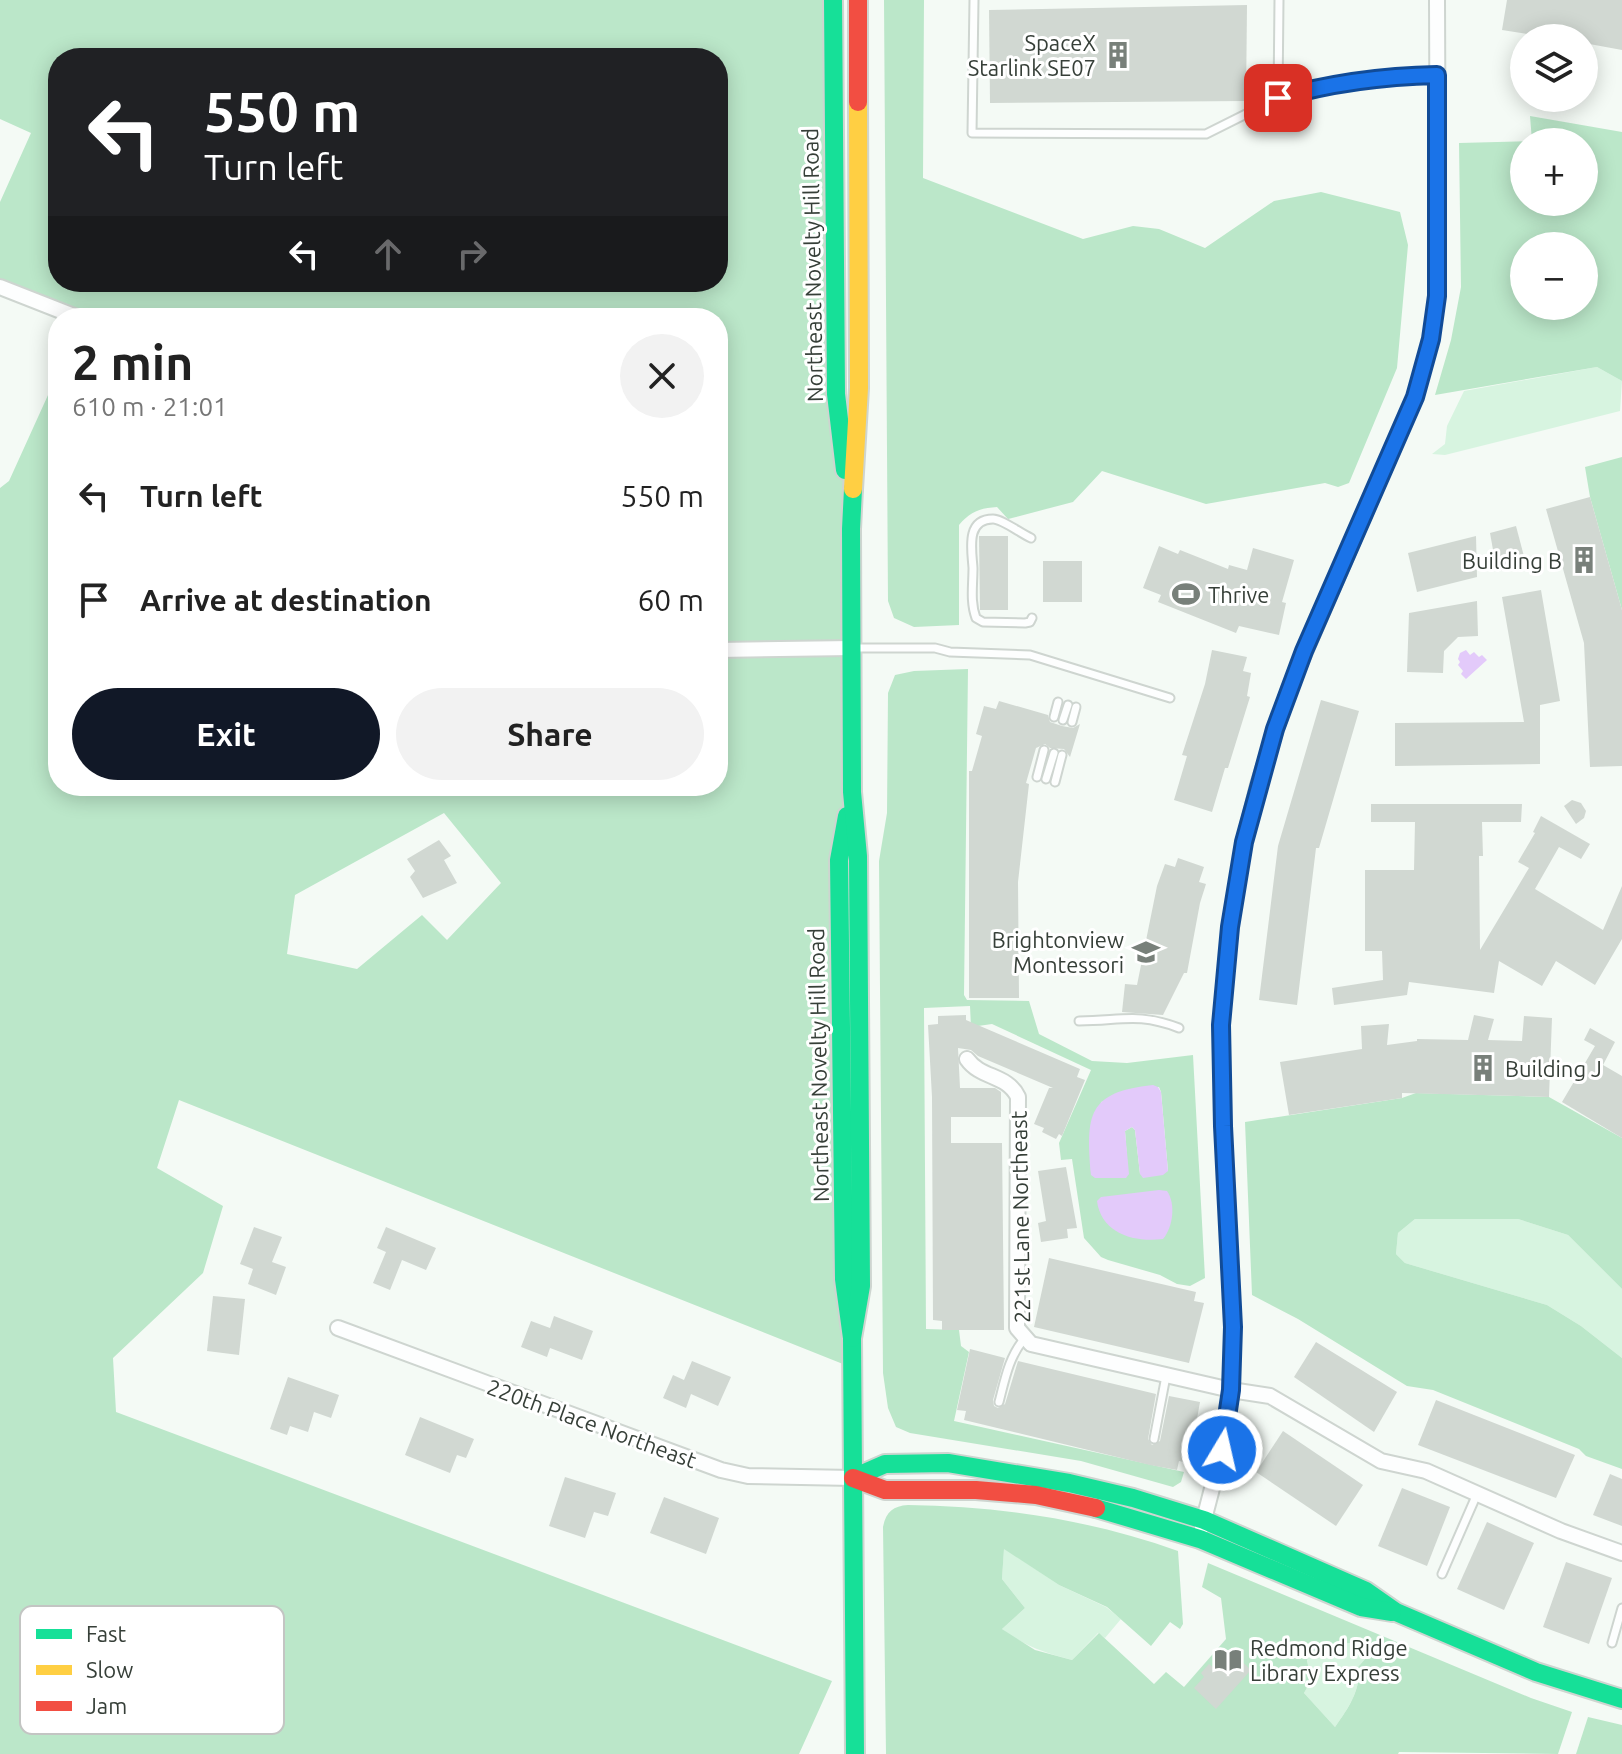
<!DOCTYPE html>
<html lang="en">
<head>
<meta charset="utf-8">
<style>
  body { margin:0; font-family:Ubuntu,sans-serif; background:#f2f2f2; color:#222; height:100vh; display:flex; flex-direction:column; font-size:30px; white-space:nowrap }
  * { box-sizing:border-box; margin:0 }
  p { font-size:26px; color:#767676 }
  .icon { flex:none; width:44px; height:44px; fill:none; stroke:currentColor; stroke-width:2; stroke-linecap:round; stroke-linejoin:round }
  .map { position:relative; flex:1; overflow:hidden }
  .details { position:absolute; left:48px; top:308px; width:680px; height:488px; display:flex; flex-direction:column; background:#fff; border-radius:32px; box-shadow:0 4px 20px #0003 }
  .details>* { flex:none }
  .top-card { position:absolute; left:48px; top:48px; width:680px; height:244px; border-radius:32px; box-shadow:0 4px 20px #0003; background:#202124; color:#fff; overflow:hidden }
  .controls { position:absolute; left:1510px; top:24px; display:grid; gap:16px }
  .controls a { display:grid; place-items:center; width:88px; height:88px; border-radius:50%; background:#fff; box-shadow:0 4px 20px #0003; font-size:40px }
  .pin { position:absolute; display:grid; place-items:center; width:68px; height:68px; color:#fff; margin:-34px; border-radius:16px; box-shadow:0 4px 12px #0006 }
  .me { position:absolute; width:88px; margin:-44px; rotate:9deg; stroke-linejoin:round; filter:drop-shadow(0 0 6px #0008) }
  .turn { display:flex; align-items:center; gap:28px; height:168px; padding:0 24px; font-size:36px }
  .turn .icon { width:104px; height:104px; stroke-width:2.5 }
  .turn b { display:block; font-size:56px; line-height:68px }
  .lanes { display:flex; align-items:center; height:76px; padding:0 24px; background:#0003; justify-content:center; gap:40px; direction:ltr }
  .lanes .off { opacity:.35 }
  .round { display:grid; place-items:center; flex:none; width:84px; height:84px; border-radius:42px; background:#f2f2f2 }
  .summary { display:flex; align-items:center; justify-content:space-between; height:136px; padding:0 24px }
  h1 { font-size:48px; font-weight:700; line-height:60px }
  .button { display:flex; gap:16px; margin-top:auto; padding:16px 24px }
  .button a { flex:1; height:92px; border-radius:48px; background:#111827; color:#fff; font-size:32px; font-weight:700; line-height:92px; text-align:center }
  .button a+a { background:#f2f2f2; color:#222 }
  ul { padding:0; list-style:none }
  li { display:flex; align-items:center; gap:24px; height:104px; padding:0 24px }
  li div { flex:1 }
  li b { display:block; font-size:30px }
  li em { font-style:normal }
  .map>svg:first-child { display:block }
</style>
</head>
<body>
<div class="map">
<svg width="1622" height="1754" viewBox="0 0 1622 1754">
  <rect width="100%" height="100%" fill="#f4faf5"/>
  <g fill="#d7f4e0">
    <path d="M1597 367 1622 381 1620 411 1445 455 1432 454 1445 444 1447 426 1464 391Z"/>
    <path d="M1415 1219H1518L1568 1235 1622 1289V1358L1581 1326 1547 1305 1405 1263 1396 1254 1398 1233Z"/>
    <path d="M1004 1548 1059 1585 1106 1607 1121 1619 1105 1638 1098 1633 1072 1660C1045 1653 1024 1646 1002 1629L1025 1608 1002 1579Z"/>
    <path d="M1351 1643 1374 1649 1358 1667C1362 1689 1347 1710 1335 1727L1304 1693 1311 1681 1307 1659C1319 1644 1332 1644 1351 1643Z"/>
  </g>
  <g fill="#bbe7c9" fill-rule="evenodd">
    <path d="M0 0H833L836 394 851 529 853 1368 179 1100 157 1168 223 1206 203 1273 113 1358 116 1412 832 1681 799 1754H0V488L9 481 58 373V786H718V318H79L0 287V202L31 133 0 119ZM58 58H718V282H58ZM444 813 501 883 447 940 422 915 357 969 287 954 295 895Z"/>
    <path d="M884 0H924L923 178 1083 239 1133 226 1159 229 1205 248 1274 201 1321 192 1400 212 1408 245 1397 368 1349 483 1338 487 1325 483 1206 504 1102 471 1073 502 1008 519 997 507C980 508 970 512 959 525V625L914 627 894 618 888 601Z"/>
    <path d="M1530 116 1622 132V381L1597 367 1435 395 1451 340 1461 287 1459 143 1532 141ZM1524 142H1584V202H1524ZM1584 246V306H1524V246Z"/>
    <path d="M1622 457V610L1590 497 1585 467Z"/>
    <path d="M968 669 964 995 967 1000 1029 1001 1039 1034 1092 1061 1127 1063 1193 1055 1205 1278 1190 1286 1177 1284 1160 1275 1108 1260 1101 1257 1084 1238 1072 1159 1061 1160 1059 1143 1091 1070 992 1024 971 1027 970 1006 924 1008 926 1329 959 1330 961 1346 969 1352 954 1421 1184 1472 1181 1482 1173 1487 1081 1461 910 1433 896 1427 888 1408 883 1373 879 861 887 813 888 693 895 675 914 671ZM1159 1087 1161 1092 1168 1171 1140 1174 1135 1130 1132 1127 1125 1131 1128 1173 1101 1102Z"/>
    <path d="M1416 1093 1549 1097 1622 1138V1289L1568 1235 1518 1219H1415L1398 1233 1396 1254 1405 1263 1547 1305 1581 1326 1622 1358V1469L1586 1456 1579 1449 1433 1390 1407 1386 1298 1319 1252 1295 1245 1122 1402 1098Z"/>
    <path d="M908 1505C999 1506 1092 1520 1178 1551L1183 1624 1180 1629 1170 1622 1151 1646 1107 1607 1059 1585 1004 1549 1002 1579 1025 1608 1002 1629 1035 1650 1072 1660 1099 1633 1154 1684 1166 1672 1184 1687 1226 1639 1221 1598 1202 1587 1208 1563 1531 1698 1572 1712 1558 1754 1399 1752 1398 1754H886L883 1527C886 1512 893 1506 908 1505ZM1351 1643 1374 1649 1358 1667C1362 1689 1347 1710 1335 1727L1304 1693 1311 1681 1307 1660C1320 1643 1330 1644 1351 1643Z"/>
    <path d="M1588 1717 1622 1725V1754H1576Z"/>
  </g>
  <g fill="#e3cafa">
    <path d="M1466 650 1470 655 1474 652 1479 657 1482 655 1487 660 1466 679 1461 674 1463 671 1458 665 1460 662 1458 659 1460 653Z"/>
    <path d="M1153 1085 1158 1087 1161 1092 1168 1171 1163 1175 1143 1178 1140 1174 1135 1130 1132 1127 1125 1131 1129 1174 1126 1178H1095L1091 1175C1086 1115 1087 1092 1153 1085Z"/>
    <path d="M1159 1190 1167 1191C1176 1204 1173 1227 1163 1239 1134 1243 1101 1233 1097 1201L1101 1197Z"/>
  </g>
  <g fill="#d1d8d2">
    <path d="M1507 0H1622V50L1584 43V38H1552L1502 30Z"/>
    <path d="M1247 5 1246 101 990 103 989 10Z"/>
    <path d="M1590 497 1622 610V766L1590 767 1584 643 1546 509Z"/>
    <path d="M1516 526 1526 564 1497 572 1490 533Z"/>
    <path d="M979 536H1008V610H980Z"/>
    <path d="M1476 536 1477 577 1417 592 1408 553Z"/>
    <path d="M1159 546 1178 554 1180 550 1228 569 1229 565 1247 570 1253 548 1294 560 1282 602 1286 603 1279 635 1239 626 1236 633 1158 602 1161 595 1143 588Z"/>
    <rect x="1043" y="561" width="39" height="41"/>
    <path d="M1541 590 1560 701 1540 705V764L1395 766V723L1524 722 1502 597Z"/>
    <path d="M1477 601 1478 636 1458 637 1444 651 1443 673 1407 672 1409 613Z"/>
    <path d="M1212 650 1247 657 1243 671 1251 673 1247 696 1250 697 1228 768H1225L1212 812 1174 800 1187 756 1182 755 1205 684Z"/>
    <path d="M1321 700 1359 711 1319 848H1316L1297 1005 1259 1000 1278 846Z"/>
    <path d="M999 701 1048 715 1050 722 1062 726 1073 728 1080 724 1070 757 1064 749 1050 748 1045 744 1036 748 1026 783 1029 784 1018 882 1019 998H969V771H972L982 736 976 734 984 706 996 709Z"/>
    <path d="M1572 800 1581 803 1586 811 1584 818 1576 824 1564 806Z"/>
    <path d="M1371 804H1522L1521 822H1482L1483 856H1479L1480 950 1529 868 1518 862 1535 833 1533 832 1541 816 1590 844 1581 859 1559 847 1535 889 1603 930 1622 886V939L1595 985 1556 961 1542 986 1499 961 1494 993 1409 982 1407 995 1334 1005 1332 988 1383 980 1382 951H1365V870H1414L1415 822H1371Z"/>
    <path d="M439 840 451 856 444 860 457 883 423 898 410 877 415 871 407 859Z"/>
    <path d="M1178 858 1204 867 1199 882 1206 884 1200 903 1187 973H1184L1163 1015 1122 1012 1125 984 1137 985 1157 886 1165 864 1175 867Z"/>
    <path d="M966 1015V1020L1080 1069 1077 1077 1085 1080 1062 1136 1059 1134 1056 1139 1042 1132 1044 1128 1034 1124 1049 1088H1053L978 1056 971 1050 958 1048 960 1088H995L1001 1092V1117H951V1143H1002L1004 1330H942V1321L933 1320 932 1097 928 1025 938 1024V1016Z"/>
    <path d="M1474 1015 1494 1019 1488 1040 1522 1041 1524 1016 1552 1018 1549 1097 1402 1093V1098L1289 1115 1280 1062 1362 1049 1361 1026 1389 1024 1387 1045 1417 1041V1039L1468 1040Z"/>
    <path d="M1590 1028 1615 1042 1603 1065 1622 1076V1138L1562 1102 1595 1046 1584 1040Z"/>
    <path d="M1066 1167 1077 1228 1067 1229 1068 1238 1041 1242 1038 1223 1046 1221 1038 1171Z"/>
    <path d="M254 1227 282 1237 272 1262 286 1267 276 1295 248 1284 253 1269 240 1264Z"/>
    <path d="M386 1227 436 1248 426 1270 402 1260 390 1290 373 1283 386 1252 377 1248Z"/>
    <path d="M1049 1258 1196 1292 1194 1301 1204 1303 1189 1363 1034 1327Z"/>
    <path d="M213 1296 245 1299 239 1355 207 1351Z"/>
    <path d="M554 1316 593 1331 582 1360 550 1348 547 1357 521 1347 531 1321 550 1328Z"/>
    <path d="M1316 1342 1397 1392 1374 1432 1294 1377Z"/>
    <path d="M970 1349 1005 1358 993 1400 994 1406 998 1408 1005 1404 1018 1361 1156 1394 1148 1439 1152 1445 1160 1441 1169 1396 1200 1402 1189 1463 1179 1461 1177 1470 1150 1465 964 1420 966 1411 957 1410Z"/>
    <path d="M692 1361 731 1377 718 1406 691 1394 686 1408 663 1398 673 1375 684 1380Z"/>
    <path d="M288 1377 339 1395 331 1418 314 1412 308 1432 290 1426 287 1435 270 1429Z"/>
    <path d="M1436 1400 1575 1455 1556 1498 1418 1445Z"/>
    <path d="M420 1417 474 1439 466 1458 457 1455 450 1473 405 1455Z"/>
    <path d="M1283 1431 1363 1485 1336 1526 1256 1472Z"/>
    <path d="M1610 1474 1622 1479V1526L1593 1515Z"/>
    <path d="M565 1477 616 1493 608 1516 594 1512 585 1538 549 1526Z"/>
    <path d="M1402 1488 1450 1507 1427 1566 1378 1546Z"/>
    <path d="M664 1497 719 1518 706 1554 650 1533Z"/>
    <path d="M1487 1522 1534 1543 1504 1610 1457 1589Z"/>
    <path d="M1566 1562 1612 1578 1589 1644 1543 1627Z"/>
    <path d="M1232 1652 1251 1670 1216 1709 1194 1688 1204 1677 1201 1673 1209 1664 1215 1669Z"/>
  </g>
  <g fill="none" stroke-linecap="round" stroke-linejoin="round">
    <g stroke="#ced5d0" stroke-width="11">
      <g id="lane">
        <path d="M974 0 972 133 1206 134 1278 98 1327 85 1376 77 1437 75"/>
        <path d="M1278 98 1279 0"/>
        <path d="M1031 538C1020 533 1002 519 993 519 965 519 972 551 973 568 973 585 970 602 976 618L983 622 1025 623 1030 622 1032 618"/>
        <path d="M854 648H935L950 652 1030 655 1170 698"/>
        <path d="M1054 717 1058 702"/>
        <path d="M1063 720 1068 705"/>
        <path d="M1072 722 1076 707"/>
        <path d="M1037 777 1044 750"/>
        <path d="M1046 779 1054 753"/>
        <path d="M1055 782 1062 755"/>
        <path d="M1079 1021C1121 1021 1137 1012 1179 1028"/>
        <path d="M999 1402C1005 1379 1009 1357 1024 1339"/>
        <path d="M1154 1439 1166 1376"/>
        <path d="M1442 1574 1477 1494"/>
        <path d="M1612 1643 1622 1608"/>
      </g>
    </g>
    <g stroke="#ced5d0" stroke-width="18">
      <g id="street">
        <path d="M0 287 79 318"/>
        <path d="M718 650 852 648"/>
        <path d="M967 1059C981 1079 1007 1074 1018 1097L1017 1328 1031 1344 1231 1390 1270 1396 1381 1461 1426 1471 1561 1531 1622 1553"/>
        <path d="M338 1328 721 1470 748 1476 853 1478"/>
        <path d="M1202 1527 1222 1450 1231 1390 1233 1327 1223 1126 1221 1025 1230 927 1244 842 1258 785 1289 689 1415 397 1431 339 1437 296 1438 260 1437 0"/>
      </g>
    </g>
    <g stroke="#ced5d0" stroke-width="22">
      <g id="fast">
        <path d="M833 0 836 394 845 470"/>
        <path d="M847 816 839 860 844 1279 852 1338 855 1754"/>
        <path d="M852 1338 861 1286 858 856 852 792 851 529 853 489"/>
        <path d="M853 1478 885 1464 948 1463 1069 1483 1133 1498 1204 1520 1366 1591 1396 1612 1536 1672 1622 1699"/>
        <path d="M1096 1508 1200 1539 1361 1607 1392 1612"/>
      </g>
    </g>
    <g stroke="#ced5d0" stroke-width="22">
      <path id="slow" d="M853 489 859 388 858 102"/>
    </g>
    <g stroke="#ced5d0" stroke-width="22">
      <g id="jam">
        <path d="M858 0V102"/>
        <path d="M853 1478 885 1490H976L1036 1495 1096 1508"/>
      </g>
    </g>
    <use href="#lane" stroke="#fdfefe" stroke-width="7"/>
    <use href="#street" stroke="#fdfefe" stroke-width="14"/>
    <use href="#fast" stroke="#16e098" stroke-width="18"/>
    <use href="#slow" stroke="#ffcf43" stroke-width="18"/>
    <use href="#jam" stroke="#f24e42" stroke-width="18"/>
  </g>
  <g fill="none" stroke-linecap="round" stroke-linejoin="round">
    <g stroke="#114b97" stroke-width="20">
      <path id="route" d="M1222 1450 1231 1390 1233 1327 1223 1126 1221 1025 1230 927 1244 842 1275 729 1304 651 1415 397 1431 339 1437 296V75C1382 76 1331 83 1278 98"/>
    </g>
    <use href="#route" stroke="#1a73e8" stroke-width="14"/>
  </g>
  <defs>
    <g id="building-bare" transform="scale(2.16)"><path d="M-4-6H4V6H1V3H-1V6H-4ZM-2.5-4.3h1.7v1.8h-1.7ZM.8-4.3h1.7v1.8H.8ZM-2.5-1h1.7V.8h-1.7ZM.8-1h1.7V.8H.8Z" fill="#78807a" stroke="#fff" stroke-width="2.5" paint-order="stroke"/></g>
    <g id="stadium-bare" transform="scale(2.16)"><path d="M0-5a6.5 5 0 1 0 0 10a6.5 5 0 1 0 0-10ZM-3.5-1.8h7v3.6h-7Z" fill="#78807a" stroke="#fff" stroke-width="2.5" paint-order="stroke"/></g>
    <g id="school-bare" transform="scale(2.16)"><path d="M0-5L7-2L0 1L-7-2ZM-4 1L0 2.5L4 1V4Q0 6-4 4Z" fill="#78807a" stroke="#fff" stroke-width="2.5" paint-order="stroke"/></g>
    <g id="library-bare" transform="scale(2.16)"><path d="M-6-4Q-3-5.5-.7-3.5V5Q-3 3-6 4ZM6-4Q3-5.5 .7-3.5V5Q3 3 6 4Z" fill="#78807a" stroke="#fff" stroke-width="2.5" paint-order="stroke"/></g>
  </defs>
  <g fill-rule="evenodd">
    <use href="#building-bare" x="1118" y="55"/>
    <use href="#building-bare" x="1584" y="560"/>
    <use href="#stadium-bare" x="1186" y="594"/>
    <use href="#school-bare" x="1146" y="952"/>
    <use href="#building-bare" x="1483" y="1068"/>
    <use href="#library-bare" x="1228" y="1660"/>
  </g>
  <g text-anchor="middle" dominant-baseline="central" stroke-width="6" stroke-linejoin="round" paint-order="stroke">
    <g font-size="22" fill="#363f38" stroke="#fff" text-anchor="end">
      <text x="1096" y="42">SpaceX<tspan x="1096" dy="25">Starlink SE07</tspan></text>
      <text x="1562" y="560">Building B</text>
      <text x="1208" y="594" text-anchor="start">Thrive</text>
      <text x="1124" y="939">Brightonview<tspan x="1124" dy="25">Montessori</tspan></text>
      <text x="1505" y="1068" text-anchor="start">Building J</text>
      <text x="1250" y="1647" text-anchor="start">Redmond Ridge<tspan x="1250" dy="25">Library Express</tspan></text>
    </g>
    <g font-size="22" fill="#363f38" stroke="#fff">
      <text transform="translate(812 265) rotate(-91)">Northeast Novelty Hill Road</text>
      <text transform="translate(818 1065) rotate(-91)">Northeast Novelty Hill Road</text>
      <text transform="translate(1020 1217) rotate(-91)">221st Lane Northeast</text>
      <text transform="translate(592 1423) rotate(20)">220th Place Northeast</text>
    </g>
  </g>
  <rect x="20" y="1606" width="264" height="128" rx="12" fill="#fff" stroke="#c3c5c3" stroke-width="2"/>
  <rect x="36" y="1629" width="36" height="10" fill="#16e098"/>
  <rect x="36" y="1665" width="36" height="10" fill="#ffcf43"/>
  <rect x="36" y="1701" width="36" height="10" fill="#f24e42"/>
  <g font-size="22" fill="#363f38">
    <text x="86" y="1642">Fast</text>
    <text x="86" y="1678">Slow</text>
    <text x="86" y="1714">Jam</text>
  </g>
</svg>
<div class="controls">
<a><svg class="icon" aria-label="layers" viewBox="0 0 24 24"><path d="M12 4l9 5-9 5-9-5zM3 14l9 5 9-5"/></svg></a>
<a>+</a>
<a>−</a>
</div>
<div class="pin" style="left:1278px;top:98px;background:#d93025"><svg class="icon" aria-label="arrive" viewBox="0 0 24 24"><path d="M6 21V4h12l-3 4 3 4H6"/></svg></div>
<svg class="me" style="left:1222px;top:1450px" viewBox="-20 -20 40 40"><circle r="17" fill="#1a73e8" stroke="#fff" stroke-width="3"/><path d="M0-11L8 9 0 5-8 9z" fill="#fff"/></svg>
<div class="top-card">
<div class="turn"><svg class="icon" aria-label="left" viewBox="0 0 24 24"><path d="M17 20v-9H6M10 6l-5 5 5 5"/></svg><div><b>550 m</b>Turn left</div></div>
<div class="lanes"><svg class="icon" aria-label="left" viewBox="0 0 24 24"><path d="M17 20v-9H6M10 6l-5 5 5 5"/></svg><svg class="icon off" aria-label="ahead" viewBox="0 0 24 24"><path d="M12 20V5M6 11l6-6 6 6"/></svg><svg class="icon off" aria-label="right" viewBox="0 0 24 24"><path d="M7 20v-9h11M14 6l5 5-5 5"/></svg></div>
</div>
<section class="details">
<div class="summary"><div><h1>2 min</h1><p>610 m · 21:01</p></div><a class="round"><svg class="icon" aria-label="close" viewBox="0 0 24 24"><path d="M6 6l12 12M18 6L6 18"/></svg></a></div>
<ul>
<li><svg class="icon" aria-label="left" viewBox="0 0 24 24"><path d="M17 20v-9H6M10 6l-5 5 5 5"/></svg><div><b>Turn left</b></div><em>550 m</em></li>
<li><svg class="icon" aria-label="arrive" viewBox="0 0 24 24"><path d="M6 21V4h12l-3 4 3 4H6"/></svg><div><b>Arrive at destination</b></div><em>60 m</em></li>
</ul>
<div class="button"><a>Exit</a><a>Share</a></div>
</section>
</div>
</body>
</html>
